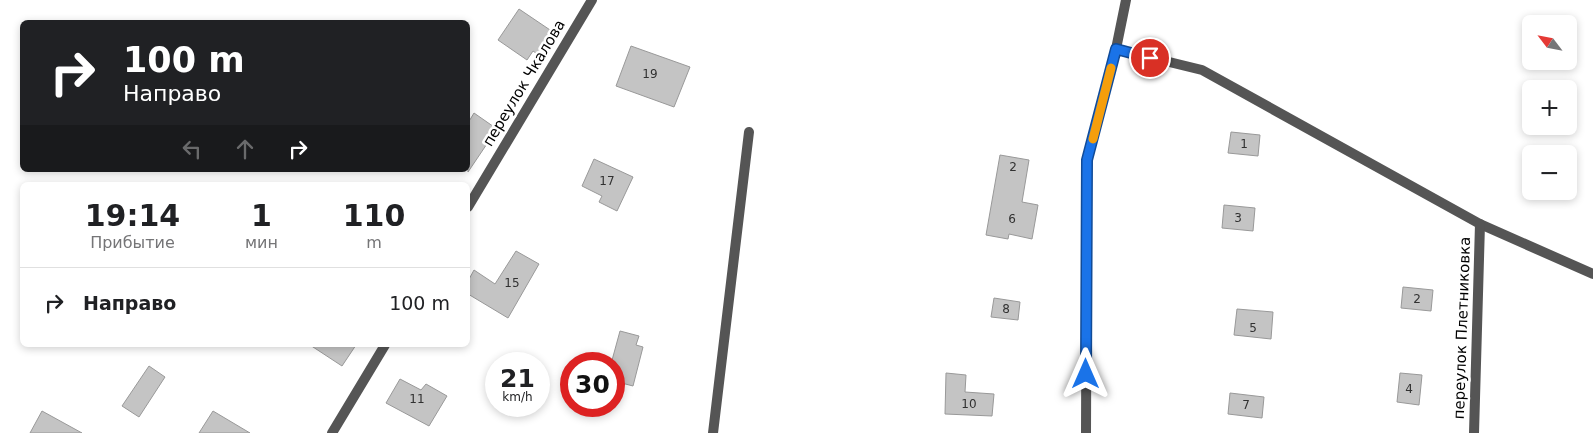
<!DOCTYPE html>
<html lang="ru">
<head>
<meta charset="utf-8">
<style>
  body { margin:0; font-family:"DejaVu Sans",sans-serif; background:#f6f6f6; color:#202124; height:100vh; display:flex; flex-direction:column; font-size:19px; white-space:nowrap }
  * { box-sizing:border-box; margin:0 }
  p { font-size:16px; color:#757577 }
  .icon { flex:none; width:28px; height:28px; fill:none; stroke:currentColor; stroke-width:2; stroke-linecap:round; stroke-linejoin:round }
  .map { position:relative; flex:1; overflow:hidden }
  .panel { position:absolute; left:20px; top:182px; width:450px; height:165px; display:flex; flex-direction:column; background:#fff; border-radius:8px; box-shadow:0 2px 8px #0003 }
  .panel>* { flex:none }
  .banner { position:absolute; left:20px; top:20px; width:450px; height:152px; border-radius:8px; box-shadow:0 2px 8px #0003; background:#202124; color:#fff; overflow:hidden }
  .needle { width:32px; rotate:302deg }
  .tools { position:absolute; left:1522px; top:15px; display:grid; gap:10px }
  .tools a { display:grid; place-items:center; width:55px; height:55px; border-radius:8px; background:#fff; box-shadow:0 2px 8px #0003; font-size:25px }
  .speed { position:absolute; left:485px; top:352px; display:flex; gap:10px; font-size:25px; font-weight:700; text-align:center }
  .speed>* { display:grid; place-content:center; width:65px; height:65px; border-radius:50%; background:#fff; box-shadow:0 2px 8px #0003; line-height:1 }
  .speed small { font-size:12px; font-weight:400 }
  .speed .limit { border:8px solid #d22; background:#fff; color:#111 }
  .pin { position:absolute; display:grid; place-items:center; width:42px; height:42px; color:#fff; margin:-21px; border:2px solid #fff; border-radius:50%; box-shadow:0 1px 5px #0007 }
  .me { position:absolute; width:55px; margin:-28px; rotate:0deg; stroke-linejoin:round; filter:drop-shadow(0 0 4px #0008) }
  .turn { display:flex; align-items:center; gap:18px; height:105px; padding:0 20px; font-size:22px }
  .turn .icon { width:65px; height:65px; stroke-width:2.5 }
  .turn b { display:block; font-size:35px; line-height:42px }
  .lanes { display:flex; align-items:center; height:48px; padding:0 20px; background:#0003; justify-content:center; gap:25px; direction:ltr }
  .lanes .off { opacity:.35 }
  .eta { display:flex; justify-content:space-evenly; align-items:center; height:85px; text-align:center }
  .eta b { font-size:30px; font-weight:700; line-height:35px }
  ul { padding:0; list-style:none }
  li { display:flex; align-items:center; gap:15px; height:70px; padding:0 20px; border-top:1px solid #e0e0e0 }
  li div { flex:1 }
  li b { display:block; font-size:19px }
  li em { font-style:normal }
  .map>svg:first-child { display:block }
</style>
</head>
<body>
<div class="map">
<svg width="1593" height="433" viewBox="0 0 1593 433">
  <rect width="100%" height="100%" fill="#fff"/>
  <g fill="#c4c4c4" stroke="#999">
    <path d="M519 9 559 36 543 58 533 51 527 60 498 40Z"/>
    <path d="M631 46 690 67 674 107 616 86Z"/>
    <path d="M474 113 497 129 468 172V123Z"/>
    <path d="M1231 132 1260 135 1258 156 1228 153Z"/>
    <path d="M1000 155 1029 160 1022 202 1038 205 1032 239 1009 234 1008 239 986 235Z"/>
    <path d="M594 159 633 177 617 211 599 202 602 196 582 186Z"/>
    <path d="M1224 205 1255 208 1253 231 1222 228Z"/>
    <path d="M516 251 539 264 508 318 468 294V281L474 270 495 284Z"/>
    <path d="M1403 287 1433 290 1431 311 1401 308Z"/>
    <path d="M994 298 1020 302 1018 320 991 317Z"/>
    <path d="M1237 309 1273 312 1271 339 1234 335Z"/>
    <path d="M620 331 639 336 636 345 643 347 633 386 614 381V364H611Z"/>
    <path d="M310 345H356L342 366Z"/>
    <path d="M149 366 165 377 139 417 122 406Z"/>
    <path d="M946 373 966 375 965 392 994 394 992 416 945 414Z"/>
    <path d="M1400 373 1422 375 1419 405 1397 402Z"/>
    <path d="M400 379 421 390 426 384 447 396 429 426 386 403Z"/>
    <path d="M1230 393 1264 397 1262 418 1228 414Z"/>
    <path d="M42 411 82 433H30Z"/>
    <path d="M213 411 250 433H199Z"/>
  </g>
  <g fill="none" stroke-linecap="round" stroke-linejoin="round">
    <g stroke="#555" stroke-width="10">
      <path d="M1116 49 1126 0"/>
      <path d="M713 433 749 132"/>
    </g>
    <g stroke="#555" stroke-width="10">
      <path d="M468 207 592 0"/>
      <path d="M332 433 385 345"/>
      <path d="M1086 433 1087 160 1116 49 1202 70 1480 224 1593 274"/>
      <path d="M1474 433 1480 224"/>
    </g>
  </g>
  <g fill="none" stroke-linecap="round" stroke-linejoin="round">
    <g stroke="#114b97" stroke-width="12">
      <path id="route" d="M1086 374 1087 160 1116 49 1150 58"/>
    </g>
    <use href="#route" stroke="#1a73e8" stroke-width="9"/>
    <path stroke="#f59e0b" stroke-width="9" d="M1093 139 1111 68"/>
  </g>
  <g text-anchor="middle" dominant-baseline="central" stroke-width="5" stroke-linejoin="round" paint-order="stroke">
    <g font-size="12" fill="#313131">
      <text x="650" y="74">19</text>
      <text x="1244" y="144">1</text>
      <text x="1013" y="167">2</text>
      <text x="607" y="181">17</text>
      <text x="1238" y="218">3</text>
      <text x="1012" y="219">6</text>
      <text x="512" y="283">15</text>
      <text x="1417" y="299">2</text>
      <text x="1006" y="309">8</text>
      <text x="1253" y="328">5</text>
      <text x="1409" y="389">4</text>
      <text x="417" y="399">11</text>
      <text x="969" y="404">10</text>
      <text x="1246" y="405">7</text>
    </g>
    <g font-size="15" fill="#000" stroke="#fff">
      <text transform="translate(524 83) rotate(-59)">переулок Чкалова</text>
      <text transform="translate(1462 328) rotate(-88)">переулок Плетниковка</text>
    </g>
  </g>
</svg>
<div class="tools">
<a><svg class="needle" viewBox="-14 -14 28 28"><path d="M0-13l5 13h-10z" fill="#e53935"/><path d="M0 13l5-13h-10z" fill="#757577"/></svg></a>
<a>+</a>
<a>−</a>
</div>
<div class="speed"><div>21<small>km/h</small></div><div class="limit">30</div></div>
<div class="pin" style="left:1150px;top:58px;background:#d93025"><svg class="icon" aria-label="arrive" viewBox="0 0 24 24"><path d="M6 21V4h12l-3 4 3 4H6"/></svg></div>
<svg class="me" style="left:1086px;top:374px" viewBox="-20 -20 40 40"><path d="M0-17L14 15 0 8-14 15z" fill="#1a73e8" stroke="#fff" stroke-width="4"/></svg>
<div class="banner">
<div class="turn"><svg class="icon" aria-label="right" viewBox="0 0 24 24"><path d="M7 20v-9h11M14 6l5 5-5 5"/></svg><div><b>100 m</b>Направо</div></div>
<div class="lanes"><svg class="icon off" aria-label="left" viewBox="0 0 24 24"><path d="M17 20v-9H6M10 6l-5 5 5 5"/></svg><svg class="icon off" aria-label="ahead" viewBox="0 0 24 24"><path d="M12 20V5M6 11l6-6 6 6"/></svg><svg class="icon" aria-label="right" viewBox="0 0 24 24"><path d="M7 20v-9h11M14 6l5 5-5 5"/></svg></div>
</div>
<section class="panel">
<div class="eta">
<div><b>19:14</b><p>Прибытие</p></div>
<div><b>1</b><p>мин</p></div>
<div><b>110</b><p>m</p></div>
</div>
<ul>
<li><svg class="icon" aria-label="right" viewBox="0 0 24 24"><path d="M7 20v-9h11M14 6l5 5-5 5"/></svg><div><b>Направо</b></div><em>100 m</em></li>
</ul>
</section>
</div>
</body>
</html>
